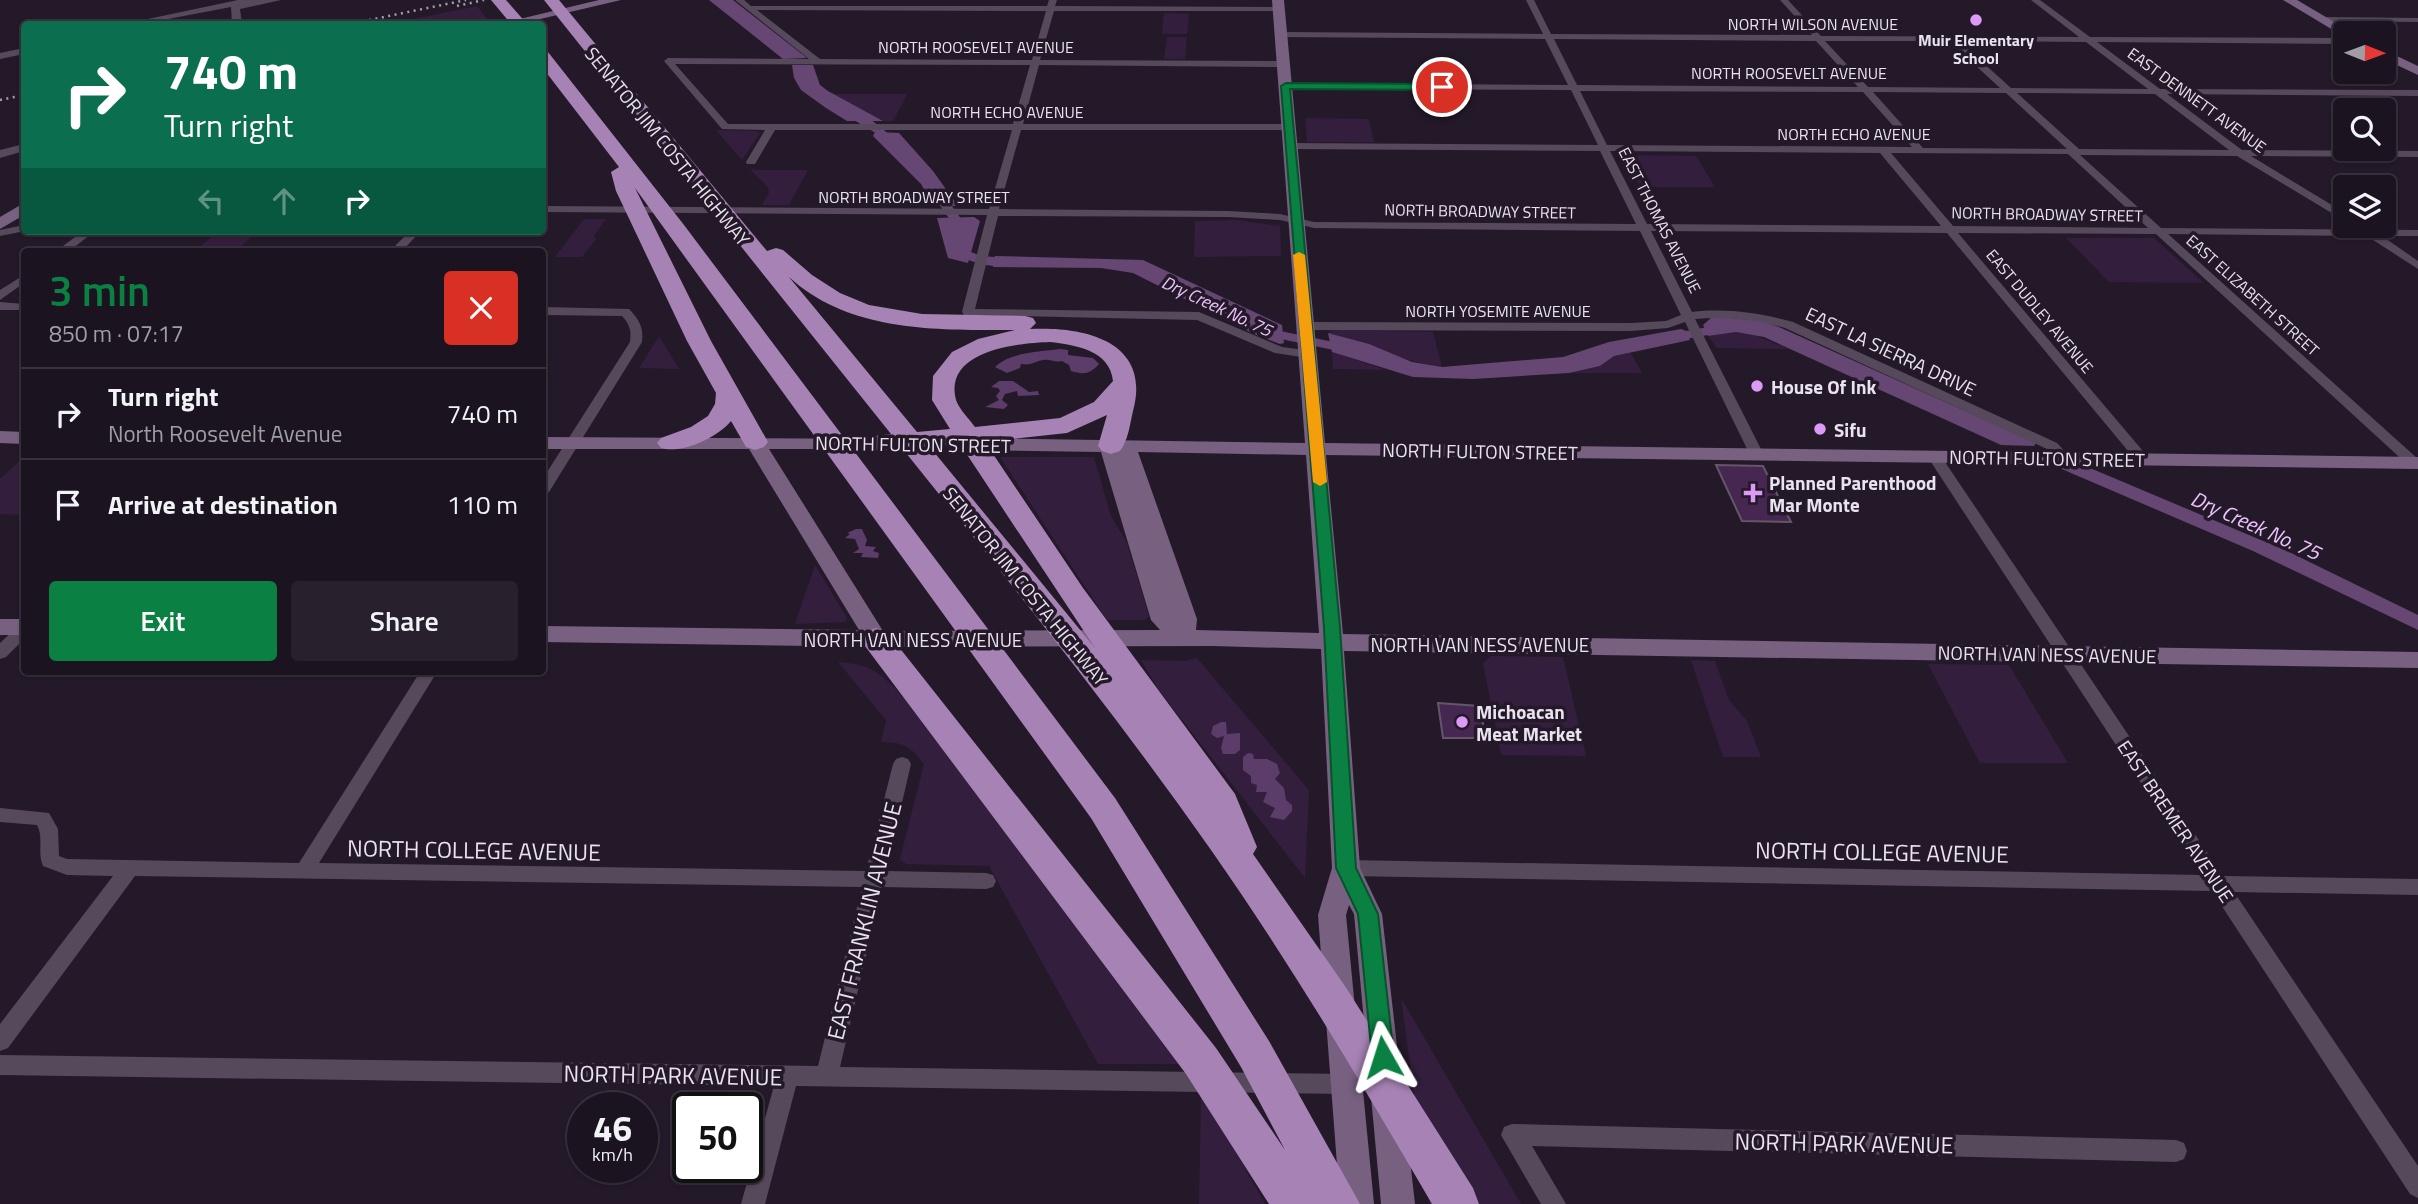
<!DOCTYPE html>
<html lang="en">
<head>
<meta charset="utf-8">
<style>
  body { margin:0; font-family:"Titillium Web",sans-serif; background:#28202c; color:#f1f3f6; height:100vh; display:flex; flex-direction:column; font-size:26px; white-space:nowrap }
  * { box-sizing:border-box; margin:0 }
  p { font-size:23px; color:#a09ea4 }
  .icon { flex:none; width:38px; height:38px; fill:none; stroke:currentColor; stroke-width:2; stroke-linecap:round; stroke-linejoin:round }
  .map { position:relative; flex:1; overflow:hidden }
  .side { position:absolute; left:21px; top:248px; width:525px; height:427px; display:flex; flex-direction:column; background:#1b131f; border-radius:7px; box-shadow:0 2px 5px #0004,0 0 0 2px #39323d }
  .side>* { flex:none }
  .top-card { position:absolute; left:21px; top:21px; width:525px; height:214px; border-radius:7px; box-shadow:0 2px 5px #0004,0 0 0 2px #39323d; background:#0b6e4f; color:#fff; overflow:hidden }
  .needle { width:46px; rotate:91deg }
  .fabs { position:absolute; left:2333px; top:21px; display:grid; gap:14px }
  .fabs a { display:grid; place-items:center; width:63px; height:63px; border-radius:7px; background:#1b131f; box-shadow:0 2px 5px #0004,0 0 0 2px #39323d; font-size:35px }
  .speed { position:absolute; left:567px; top:1092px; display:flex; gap:14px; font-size:35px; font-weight:700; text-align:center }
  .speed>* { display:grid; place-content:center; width:91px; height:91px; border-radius:50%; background:#1b131f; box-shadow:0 2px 5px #0004,0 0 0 2px #39323d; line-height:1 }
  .speed small { font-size:18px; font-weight:400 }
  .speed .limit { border:4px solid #111; border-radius:10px; background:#fff; color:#111 }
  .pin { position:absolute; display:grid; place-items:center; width:60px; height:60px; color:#fff; margin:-30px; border:4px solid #fff; border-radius:50%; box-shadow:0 2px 7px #0007 }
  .me { position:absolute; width:77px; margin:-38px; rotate:354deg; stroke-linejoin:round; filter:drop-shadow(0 0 5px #0008) }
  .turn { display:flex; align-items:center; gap:24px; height:147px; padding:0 28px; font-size:32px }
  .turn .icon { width:91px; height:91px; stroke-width:2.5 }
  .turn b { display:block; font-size:49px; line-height:60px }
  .lanes { display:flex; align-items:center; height:66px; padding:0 28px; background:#0003; justify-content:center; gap:35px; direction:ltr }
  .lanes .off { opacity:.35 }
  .round { display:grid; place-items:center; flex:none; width:74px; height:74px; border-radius:7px; background:#28202c }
  .head { display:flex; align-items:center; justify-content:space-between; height:119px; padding:0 28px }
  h1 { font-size:42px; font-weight:600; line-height:52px; color:#0b8043 }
  .action { display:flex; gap:14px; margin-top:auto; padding:14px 28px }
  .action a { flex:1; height:80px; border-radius:7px; background:#0b8043; color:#fff; font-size:28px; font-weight:600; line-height:80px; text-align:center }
  .action a+a { background:#28202c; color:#f1f3f6 }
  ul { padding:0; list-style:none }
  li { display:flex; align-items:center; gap:21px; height:91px; padding:0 28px; border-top:2px solid #39323d }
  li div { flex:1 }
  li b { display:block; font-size:26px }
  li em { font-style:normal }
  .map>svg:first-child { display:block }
</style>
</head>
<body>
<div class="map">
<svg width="2418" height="1204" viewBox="0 0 2418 1204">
  <rect width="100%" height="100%" fill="#241929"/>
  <g fill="#341e3d">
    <path d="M477 6 490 23 389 24Z"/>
    <path d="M1164 13 1189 14 1187 34H1162Z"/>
    <path d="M1167 37H1187L1185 59H1164Z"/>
    <path d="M833 94H907L893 121H883Z"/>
    <path d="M1305 118 1369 119 1374 142H1307Z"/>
    <path d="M716 130 757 131 760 133 742 160Z"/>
    <path d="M1624 155 1696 156 1715 187H1640Z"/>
    <path d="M750 169 757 170H808L789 205H762L769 193 768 187Z"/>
    <path d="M584 219H606L594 235 596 239 582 257H555Z"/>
    <path d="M1236 220 1280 226 1281 256 1194 257 1195 221Z"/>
    <path d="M219 231H258L234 252H193Z"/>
    <path d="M2066 238H2154L2204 283 2109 282Z"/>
    <path d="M1333 330 1433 332 1442 367C1402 362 1367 343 1328 333Z"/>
    <path d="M1736 332 1749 333 1789 349 1717 348 1708 336Z"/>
    <path d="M659 336 679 369 639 368Z"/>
    <path d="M1332 352 1386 370 1333 369Z"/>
    <path d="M1630 352 1642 373H1569L1600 366 1614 356Z"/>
    <path d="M24 457V515L0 514V479Z"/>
    <path d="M1000 457H1094L1111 516 1127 543 1149 616 1145 620H1107Z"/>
    <path d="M815 565 847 618 846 622 795 624Z"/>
    <path d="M1491 656 1563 657 1586 756 1501 755 1483 663Z"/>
    <path d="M1197 658 1309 790 1305 878 1158 689 1141 660 1185 661Z"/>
    <path d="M1691 660 1715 661 1729 700 1747 721 1761 757H1723Z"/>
    <path d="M838 662C872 664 882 674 904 698L1179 1064H1098L989 866 906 864 900 859 924 764C911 746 903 742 881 742L886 720Z"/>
    <path d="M1928 664 2009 665 2068 763H1980Z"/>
    <path d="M1401 998 1521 1204H1429Z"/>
    <path d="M1201 1099H1206L1265 1204H1199Z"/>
  </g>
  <g fill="#5c3c68">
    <path d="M1060 349 1068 350V355L1093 358 1099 364C1090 374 1084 375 1071 371L1069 365 1062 361C1054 363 1051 359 1043 360 1036 361 1031 366 1021 364L1020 368 1007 373 995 367C1010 352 1039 352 1060 349Z"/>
    <path d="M999 381H1013L1029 392 1038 391 1039 395 1018 396 1017 391 1005 394 1002 400 1008 405 1004 409 985 407 999 400 996 396 1000 391 998 388 991 387Z"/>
    <path d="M856 529H862L867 540 865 546 876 547 873 551 879 553 878 558 861 557 863 553H853L859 549 855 539 845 538 850 534 847 533Z"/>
    <path d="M1221 722H1226L1227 734 1240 733V750L1235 754H1223L1221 748 1224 736 1217 738 1211 734 1213 726Z"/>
    <path d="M1248 753 1253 754 1254 759H1267L1277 764 1280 773 1275 779 1284 788 1286 800 1292 805V811L1284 820 1270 817 1275 808 1263 802 1267 792H1256L1257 785 1251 783V776L1243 770V757Z"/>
  </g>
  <g fill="#664672">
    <path d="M709 0H733L807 58 783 59Z"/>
    <path d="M792 65H813L820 85 828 91 883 121H847L826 108 801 90 794 78Z"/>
    <path d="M875 132 899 133 933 171 958 206H934L921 184 873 136Z"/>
    <path d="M974 217 980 221 968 263 948 258 937 218Z"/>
    <path d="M995 256 1143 260 1282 325 1284 343 1280 344 1254 334 1133 273 1101 268 993 267Z"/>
    <path d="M1722 317 1762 321 1779 327 2036 443 2034 446 2001 445 1764 337 1736 332 1708 336 1703 325 1711 318Z"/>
    <path d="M1681 329 1686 331 1690 340 1614 356 1600 366 1569 373 1473 379 1413 377 1332 352 1328 333 1369 344 1412 362 1442 367 1563 357 1609 342Z"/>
    <path d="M2057 467 2090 468 2287 551 2418 615V630L2253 551Z"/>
  </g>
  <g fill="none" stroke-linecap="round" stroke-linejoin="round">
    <g fill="#664672" fill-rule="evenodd">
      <path d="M842 109C861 107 891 135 903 148V152H895L879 135 842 113Z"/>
      <path d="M936 195H944L967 227 966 250 981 256 1021 259V265C1000 269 974 265 956 254L955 227 934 197Z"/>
      <path d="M1262 323 1280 331 1353 346 1360 350 1353 354 1271 337 1255 327Z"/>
      <path d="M1730 323 1735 324V330L1664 343 1657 339 1664 335Z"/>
    </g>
  </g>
  <g fill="#462752" stroke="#645669" stroke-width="2">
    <path d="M1716 465 1763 466 1791 522 1742 521Z"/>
    <path d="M1438 703 1479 706 1486 738H1443Z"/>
  </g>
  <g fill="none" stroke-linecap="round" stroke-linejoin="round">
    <g fill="#57495c" fill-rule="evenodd">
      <path d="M735 0H744L751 6H1047L1049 0H1057L1055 6 1282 7 1279 11H1054L1040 60 1284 61 1288 64 1284 67 1039 65 1023 124H1289L1294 127 1289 130H1021L999 209 1228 211 1280 214 1314 222 1636 224 1600 151 1290 149 1285 146 1290 143 1598 145 1571 90 1286 89 1281 86 1286 83 1568 85 1545 39 1279 37V33L1282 32 1543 34 1526 0H1534L1551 34 1812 35 1780 0H1788L1821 36 2079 37 2031 0H2040L2090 37 2345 38V44L2097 42 2160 89 2418 90V96L2167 94 2242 150 2418 151V157L2251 156 2345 213V221L2237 156 2080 155 2161 228 2418 230V236H2382L2418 261V269L2367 236 2168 234 2418 459V466H2409L2156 234 1958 233 2148 457 2150 460 2143 464 2138 463 1947 233 1651 231 1692 312C1727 308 1760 313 1793 322L2057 443 2072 459 2070 462H2060L2047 449 1785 328C1755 319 1726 316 1695 319L1764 455 1757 459 1750 455 1685 322 1668 328 1631 331 1305 330 1299 326 1305 322 1631 323 1666 321 1681 315 1640 231 1314 228 1280 220 1228 217 998 216 975 309 1199 312 1282 347 1312 351V357L1308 358 1275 353 1197 320 964 315 962 312 987 215 542 212V206L989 209 1012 130H775L755 164H747L746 162 765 130 722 129 664 61 668 58 809 59ZM757 10 1046 11 1032 60 820 59ZM1554 39 1816 41 1858 87 1577 85ZM1825 41H1949L2000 88 1868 87ZM1959 41 2086 42 2148 89 2011 88ZM675 64 1030 65 1013 124H728ZM1580 91 1863 92 1912 147 1607 145ZM1873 92 2006 93 2067 149 1923 148ZM2017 93 2155 94 2229 150 2079 149ZM1610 151 1880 153 1941 226 1647 224ZM1891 153 2068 154 2148 228 1953 226Z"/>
      <path d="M2320 17 2418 18V22L2323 21Z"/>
      <path d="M24 225 25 231 0 236V230Z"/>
      <path d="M83 231H95L68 252H55Z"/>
      <path d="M410 231H421L401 252H389Z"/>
      <path d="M24 275V283L0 300V290Z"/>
      <path d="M0 302 24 304V310H0Z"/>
      <path d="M542 307 629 309C639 319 644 328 642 342L549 492 542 496V480L630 342C632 331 629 323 622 316L542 315Z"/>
      <path d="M1934 452 1941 456 2223 876 2418 879V895L2234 892 2418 1166V1198L2410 1194 2212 891 1346 876 1339 874 1336 868 1339 862 1346 860 2201 875 1927 456Z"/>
      <path d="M24 624V639L6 657 0 659V643L18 626Z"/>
      <path d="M420 672H437L319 863 866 871 893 764 896 759 902 757 908 759 911 764 886 871 986 873 993 875 996 881 993 887 986 889 882 887 840 1067 1346 1074 1354 1077 1357 1084 1354 1091 1346 1094 796 1086 765 1204H741L774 1086 0 1075V1055L818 1066 862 887 135 876 8 1048 0 1051V1024L113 876 67 875 43 866C37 853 44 837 37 825L0 822V808L49 813 58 829 59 856 67 859 299 863Z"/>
      <path d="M1512 1124 2176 1140 2184 1143 2187 1151 2184 1159 2176 1162 1532 1146 1566 1204H1541L1501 1135 1504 1127Z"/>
    </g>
    <g fill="#57495c" fill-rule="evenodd">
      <path d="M238 0H281L240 9 242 24H232L231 7 142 24H124Z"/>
      <path d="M24 48V54L0 59V53Z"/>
      <path d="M24 144V151L0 158V150Z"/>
    </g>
    <g fill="#776080" fill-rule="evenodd">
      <path d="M599 0H621L519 24H499Z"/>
      <path d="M1272 0H1284L1325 443 2418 457V469L1326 455 1343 634 2418 652V668L1344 651 1360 868 1382 914 1415 1204H1381L1354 914 1349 905 1346 915 1374 1204H1340L1318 915 1332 868 1321 649 1213 646 876 647 542 642V626L859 630 749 449H542V437L893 439 896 443 893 447 886 449H769L883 631 1160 630 1151 620 1101 452 955 450 948 448 945 444 948 440 955 438 1305 443ZM1138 452 1306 455 1319 633 1196 630 1197 619Z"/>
      <path d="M2283 0H2297L2353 33 2343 36Z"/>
      <path d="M2384 50 2418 66V75L2384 59Z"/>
      <path d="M24 203V215L0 229V217Z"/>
      <path d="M0 431 24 432V444L0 443Z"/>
      <rect x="0" y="619" width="24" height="16"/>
    </g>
    <g fill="#a683b4" fill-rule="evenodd">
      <path d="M491 0H506L527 24H511Z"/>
      <path d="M544 0H559L767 251 776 248 783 250 812 275 840 293 869 305 922 314 1025 316 1033 318 1036 323 1030 329C1084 326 1152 341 1133 411 1130 424 1128 441 1120 451L1111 454 1102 451 1098 446 1107 415 1067 433 985 442 1083 588 1235 794 1257 847 1253 854 1345 986 1473 1188 1479 1204H1432C1362 1084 1291 964 1211 850 1114 712 1008 580 902 448L867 451 858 448 854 443 858 438 891 434ZM789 277C850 333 938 330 1015 330L978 339 952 352 933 376 932 400 950 429 917 432ZM1050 342C1075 345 1110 350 1113 381L1094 402 1060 418 975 427C970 420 959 409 956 400 943 350 1019 343 1050 342ZM960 444 1095 648 929 446Z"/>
      <path d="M542 50 548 52 684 225 1115 798 1269 1041 1360 1204H1269L1186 1074 865 646 861 639 865 632 876 628 887 632 1216 1048 1285 1150 1241 1067 1091 818 635 188 711 341 768 442 764 447 755 450 746 447 731 421C717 438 682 454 661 448L657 443 661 438 691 427 708 416 715 404 716 393 687 341 616 191 611 172 619 167 542 67Z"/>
    </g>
    <g stroke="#a79eab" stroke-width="2.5" stroke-dasharray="2 4.5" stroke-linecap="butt">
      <path d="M457 6 484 0"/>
      <path d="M350 24 466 0"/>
      <path d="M0 100 24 95"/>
    </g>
  </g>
  <path fill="#0b8043" stroke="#07532c" stroke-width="2" d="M1286 83 1442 84 1447 87 1442 90 1290 89 1340 628 1356 868 1378 914 1394 1057 1391 1064 1383 1067 1375 1064 1372 1057 1358 914 1336 868 1324 628 1281 86Z"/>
  <path fill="#f59e0b" d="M1299 252 1305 255 1327 482 1320 486 1313 482 1293 255Z"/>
  <g fill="#dc99f5" stroke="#241929" stroke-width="2.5">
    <circle cx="1976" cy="20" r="7"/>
    <circle cx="1757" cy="386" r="7"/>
    <circle cx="1820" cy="429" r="7"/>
    <path d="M1749.5 482.5h7v7h7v7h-7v7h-7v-7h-7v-7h7z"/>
    <circle cx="1462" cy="722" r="7"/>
  </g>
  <g text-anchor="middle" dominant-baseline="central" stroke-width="7" stroke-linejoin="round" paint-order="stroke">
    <g font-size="16" fill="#eae2ee" stroke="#241929">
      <text x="1813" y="24">NORTH WILSON AVENUE</text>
      <text x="976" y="47">NORTH ROOSEVELT AVENUE</text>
      <text x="1789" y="73">NORTH ROOSEVELT AVENUE</text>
      <text transform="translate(2197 100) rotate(36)">EAST DENNETT AVENUE</text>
      <text x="1007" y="112">NORTH ECHO AVENUE</text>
      <text x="1854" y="134">NORTH ECHO AVENUE</text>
      <text x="914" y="197">NORTH BROADWAY STREET</text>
      <text transform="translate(1480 211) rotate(1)">NORTH BROADWAY STREET</text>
      <text transform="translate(2047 214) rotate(1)">NORTH BROADWAY STREET</text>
      <text transform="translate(1660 220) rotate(63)">EAST THOMAS AVENUE</text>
      <text transform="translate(2253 295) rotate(42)">EAST ELIZABETH STREET</text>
      <text x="1498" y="311">NORTH YOSEMITE AVENUE</text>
      <text transform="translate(2040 311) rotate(50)">EAST DUDLEY AVENUE</text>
    </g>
    <g font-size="16" font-weight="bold" fill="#eae2ee" stroke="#241929">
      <text x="1976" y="40">Muir Elementary<tspan x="1976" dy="18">School</tspan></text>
    </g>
    <g font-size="18" font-style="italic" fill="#ebc2fb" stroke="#241929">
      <text transform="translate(1217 306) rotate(25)">Dry Creek No. 75</text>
    </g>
    <g font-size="19" fill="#eae2ee" stroke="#241929">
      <text transform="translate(668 146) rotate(51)">SENATOR JIM COSTA HIGHWAY</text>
      <text transform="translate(1891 351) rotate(25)">EAST LA SIERRA DRIVE</text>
      <text transform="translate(913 444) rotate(1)">NORTH FULTON STREET</text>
      <text transform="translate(1480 451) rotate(1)">NORTH FULTON STREET</text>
      <text transform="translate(2047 458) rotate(1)">NORTH FULTON STREET</text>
      <text transform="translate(1026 586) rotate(51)">SENATOR JIM COSTA HIGHWAY</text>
      <text x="913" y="639">NORTH VAN NESS AVENUE</text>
      <text x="1480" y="644">NORTH VAN NESS AVENUE</text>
      <text transform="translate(2047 654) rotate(1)">NORTH VAN NESS AVENUE</text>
      <text transform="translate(2176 821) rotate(56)">EAST BREMER AVENUE</text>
    </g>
    <g font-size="19" font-weight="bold" fill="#eae2ee" stroke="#241929" text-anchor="start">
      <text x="1771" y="386">House Of Ink</text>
      <text x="1834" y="429">Sifu</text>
      <text x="1769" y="482">Planned Parenthood<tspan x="1769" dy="22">Mar Monte</tspan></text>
      <text x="1476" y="711">Michoacan<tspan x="1476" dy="22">Meat Market</tspan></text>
    </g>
    <g font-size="21" font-style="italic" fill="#ebc2fb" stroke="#241929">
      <text transform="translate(2256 525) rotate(24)">Dry Creek No. 75</text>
    </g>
    <g font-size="23" fill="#eae2ee" stroke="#241929">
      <text transform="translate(474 850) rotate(1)">NORTH COLLEGE AVENUE</text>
      <text transform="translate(1882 852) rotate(1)">NORTH COLLEGE AVENUE</text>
      <text transform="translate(864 921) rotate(-76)">EAST FRANKLIN AVENUE</text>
      <text transform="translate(673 1075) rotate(1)">NORTH PARK AVENUE</text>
      <text transform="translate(1844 1143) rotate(1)">NORTH PARK AVENUE</text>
    </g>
  </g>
</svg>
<div class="fabs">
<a><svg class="needle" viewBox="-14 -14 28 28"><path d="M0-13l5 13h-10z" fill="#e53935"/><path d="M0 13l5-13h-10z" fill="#a09ea4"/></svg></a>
<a><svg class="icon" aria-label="search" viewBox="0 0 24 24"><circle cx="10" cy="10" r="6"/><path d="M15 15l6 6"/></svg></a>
<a><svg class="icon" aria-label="layers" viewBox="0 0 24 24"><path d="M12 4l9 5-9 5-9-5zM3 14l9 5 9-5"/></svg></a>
</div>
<div class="speed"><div>46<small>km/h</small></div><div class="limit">50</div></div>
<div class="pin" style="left:1442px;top:87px;background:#d93025"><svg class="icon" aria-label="arrive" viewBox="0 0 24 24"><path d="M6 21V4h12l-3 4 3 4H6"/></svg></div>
<svg class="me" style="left:1383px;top:1057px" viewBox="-20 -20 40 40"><path d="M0-17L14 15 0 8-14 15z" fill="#0b8043" stroke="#fff" stroke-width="4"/></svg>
<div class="top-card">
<div class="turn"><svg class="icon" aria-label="right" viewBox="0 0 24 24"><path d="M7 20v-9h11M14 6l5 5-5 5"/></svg><div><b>740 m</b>Turn right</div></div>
<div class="lanes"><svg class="icon off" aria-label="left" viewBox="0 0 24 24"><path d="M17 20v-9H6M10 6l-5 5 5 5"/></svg><svg class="icon off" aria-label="ahead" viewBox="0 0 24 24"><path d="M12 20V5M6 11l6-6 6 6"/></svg><svg class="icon" aria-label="right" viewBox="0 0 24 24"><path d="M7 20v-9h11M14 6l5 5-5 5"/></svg></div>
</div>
<section class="side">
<div class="head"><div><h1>3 min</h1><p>850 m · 07:17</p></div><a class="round" style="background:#d93025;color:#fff"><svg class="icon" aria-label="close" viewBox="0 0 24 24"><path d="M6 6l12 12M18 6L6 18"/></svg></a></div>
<ul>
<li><svg class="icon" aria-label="right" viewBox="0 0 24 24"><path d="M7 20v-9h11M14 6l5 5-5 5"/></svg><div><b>Turn right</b><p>North Roosevelt Avenue</p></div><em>740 m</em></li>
<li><svg class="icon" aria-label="arrive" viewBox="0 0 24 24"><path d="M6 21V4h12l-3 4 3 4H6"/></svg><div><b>Arrive at destination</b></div><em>110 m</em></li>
</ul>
<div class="action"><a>Exit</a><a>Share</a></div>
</section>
</div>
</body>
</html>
